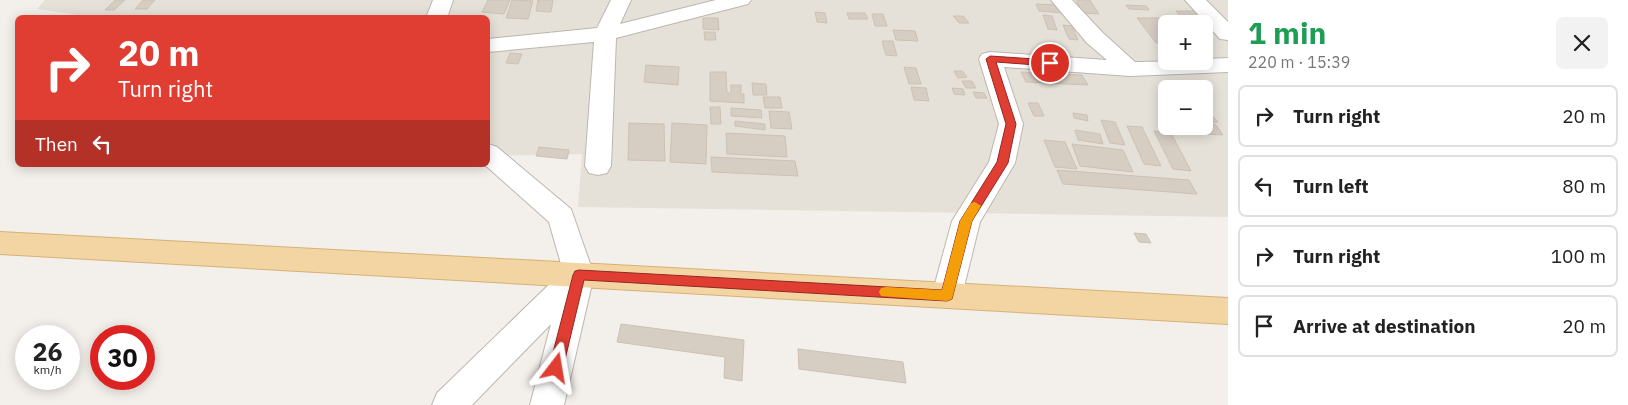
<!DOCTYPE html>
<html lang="en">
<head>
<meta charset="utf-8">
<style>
  body { margin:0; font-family:"IBM Plex Sans",sans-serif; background:#f2f2f2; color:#222; height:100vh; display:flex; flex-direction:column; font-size:19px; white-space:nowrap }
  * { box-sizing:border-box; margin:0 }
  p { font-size:16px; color:#767676 }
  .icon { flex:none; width:28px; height:28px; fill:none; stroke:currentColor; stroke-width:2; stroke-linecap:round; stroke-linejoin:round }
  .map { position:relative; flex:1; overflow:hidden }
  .side { display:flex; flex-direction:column; background:#fff; width:400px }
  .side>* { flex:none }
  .hud { position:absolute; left:15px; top:15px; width:475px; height:152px; border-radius:8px; box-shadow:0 2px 12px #0003; background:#e13e33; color:#fff; overflow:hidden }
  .fabs { position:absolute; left:1158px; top:15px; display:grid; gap:10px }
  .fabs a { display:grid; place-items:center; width:55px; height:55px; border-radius:8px; background:#fff; box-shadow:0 2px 12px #0003; font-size:25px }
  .speed { position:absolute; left:15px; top:325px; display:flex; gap:10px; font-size:25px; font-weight:700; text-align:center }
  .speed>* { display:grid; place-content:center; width:65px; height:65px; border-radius:50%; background:#fff; box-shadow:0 2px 12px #0003; line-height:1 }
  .speed small { font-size:12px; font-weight:400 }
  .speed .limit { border:8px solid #d22; background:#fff; color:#111 }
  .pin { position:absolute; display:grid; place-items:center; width:42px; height:42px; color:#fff; margin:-21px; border:2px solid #fff; border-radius:50%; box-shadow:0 1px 5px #0007 }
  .me { position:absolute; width:55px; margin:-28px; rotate:14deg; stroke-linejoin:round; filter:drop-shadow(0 0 4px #0008) }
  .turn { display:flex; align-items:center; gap:18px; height:105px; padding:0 20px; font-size:22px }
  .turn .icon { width:65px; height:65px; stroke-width:2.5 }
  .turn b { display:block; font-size:35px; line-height:42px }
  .then { display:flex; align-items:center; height:48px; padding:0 20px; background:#0003; gap:10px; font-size:19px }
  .round { display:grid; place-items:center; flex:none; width:52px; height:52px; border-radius:8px; background:#f2f2f2 }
  .summary { display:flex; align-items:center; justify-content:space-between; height:85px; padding:0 20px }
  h1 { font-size:30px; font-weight:700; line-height:38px; color:#1e9e55 }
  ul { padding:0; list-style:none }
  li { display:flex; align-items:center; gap:15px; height:62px; margin:0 10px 8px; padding:0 10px; border:2px solid #e0e0e0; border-radius:8px }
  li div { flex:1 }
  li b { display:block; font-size:19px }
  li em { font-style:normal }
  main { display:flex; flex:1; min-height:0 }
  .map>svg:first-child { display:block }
</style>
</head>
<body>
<main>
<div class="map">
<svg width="1228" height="405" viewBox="0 0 1228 405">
  <rect width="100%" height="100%" fill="#f3efea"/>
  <path fill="#e6e1d8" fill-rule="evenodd" d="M45 0H1228V217L578 207 582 154 488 156V18H101L37 9ZM1166 24H1204V61H1166ZM1166 89H1204V126H1166Z"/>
  <g fill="#d6cdc3" stroke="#cdc1b4">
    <path d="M115 0H125L114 10H105Z"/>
    <path d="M143 0H155L147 9H135Z"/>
    <path d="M488 0H510L504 14 482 12Z"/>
    <path d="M512 0 533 1 528 19 506 18Z"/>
    <path d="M538 0H553L551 12 536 11Z"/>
    <path d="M1076 0H1090L1099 14 1083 13Z"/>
    <path d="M1036 4 1058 5 1062 13 1039 11Z"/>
    <path d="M1126 5 1146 6 1149 10 1129 9Z"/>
    <path d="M1176 11H1195L1208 26H1204V24H1187Z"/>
    <path d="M815 12 825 13 827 23 817 22Z"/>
    <path d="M847 13H865L868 19H849Z"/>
    <path d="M872 14H883L887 26H875Z"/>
    <path d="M1043 15 1052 16 1057 30 1048 29Z"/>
    <path d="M953 16H963L969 23H959Z"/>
    <path d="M703 18H718L719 30 703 29Z"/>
    <path d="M1137 18H1168L1173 24H1166V43H1156Z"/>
    <path d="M1063 25 1072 26 1078 40 1069 39Z"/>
    <path d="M893 30 915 31 918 41 896 40Z"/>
    <path d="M704 32H715L716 40H705Z"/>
    <path d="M882 41H893L897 56 886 55Z"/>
    <path d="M510 53 522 54 518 64 506 63Z"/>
    <path d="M646 65 679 67 678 85 644 82Z"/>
    <path d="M904 67 916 68 921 84H909Z"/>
    <path d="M954 71H962L967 77 958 78Z"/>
    <path d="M710 72H726L727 93H731V85H741V94H744V103L710 101Z"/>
    <path d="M1021 72 1082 75 1088 85 1026 82Z"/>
    <path d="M962 81H972L976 88H966Z"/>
    <path d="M752 83 766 84 767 95H753Z"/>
    <path d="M911 87 926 88 929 101 914 100Z"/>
    <path d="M952 88 963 89 965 95 954 94Z"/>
    <path d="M973 92 984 93 987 98H976Z"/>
    <path d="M763 97H780L782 108H765Z"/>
    <path d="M1028 103H1038L1044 116H1034Z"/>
    <path d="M710 107H720L721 124H711Z"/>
    <path d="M1204 107 1218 122 1204 123Z"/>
    <path d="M731 108 761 110 762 118 731 116Z"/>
    <path d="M769 111 789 112 792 129 771 128Z"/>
    <path d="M1073 113 1087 115 1088 121 1074 118Z"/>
    <path d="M1101 120 1115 122 1125 145 1110 143Z"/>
    <path d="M735 121 765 124V130L735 126Z"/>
    <path d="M629 123 664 124 665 161 628 160Z"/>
    <path d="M672 123 707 125 706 164 670 162Z"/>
    <path d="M1204 124 1216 125 1223 135 1203 134 1199 126H1204Z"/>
    <path d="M1127 126 1142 127 1161 166 1144 164Z"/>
    <path d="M1075 130 1100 134 1103 144 1078 140Z"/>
    <path d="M1154 131 1171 133 1191 171 1173 169Z"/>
    <path d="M726 133 785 136 787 157 727 154Z"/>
    <path d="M1044 140 1065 142 1077 169 1055 167Z"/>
    <path d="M1072 144 1123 150 1133 172 1080 166Z"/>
    <path d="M539 147 569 150 567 159 536 156Z"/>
    <path d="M711 157 795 161 798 176 712 172Z"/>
    <path d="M1057 170 1189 180 1197 194 1063 184Z"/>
    <path d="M1134 233 1146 234 1151 243 1139 242Z"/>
    <path d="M621 324 744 340 742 381 724 378 725 357 617 342Z"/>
    <path d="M798 349 903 362 906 383 799 369Z"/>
  </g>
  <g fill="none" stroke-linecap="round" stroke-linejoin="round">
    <g stroke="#bdb6ad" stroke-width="2">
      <g id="minor">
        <path d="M433 0H453L447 18H426Z"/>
        <path d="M611 0H631L620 24 716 0H751L748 4 616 38 611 166 607 173 598 175 589 173 585 166 594 42 488 52V39L597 28Z"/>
        <path d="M1051 0H1072L1103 33 1135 62 1204 61V59L1228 58V72L1130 76 1004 67 1023 124 1015 163 980 222 962 295 958 304 947 308 936 304 932 295 952 221 989 162 999 124 979 59 982 54 990 52 1107 60 1087 43Z"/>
        <path d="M1185 0H1206L1228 22V40L1220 39Z"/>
        <path d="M488 144 497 147 571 209 594 275 564 405H530L551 324 472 405H432L437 393 563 271 549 222 485 165H488Z"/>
      </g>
    </g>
    <g stroke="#d6b175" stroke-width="2">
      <path id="major" d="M0 232 1228 298V324L0 254Z"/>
    </g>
    <use href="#minor" fill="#fff" fill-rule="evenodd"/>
    <use href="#major" fill="#f3d5a3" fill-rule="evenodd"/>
  </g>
  <path fill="#e13e33" stroke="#922821" d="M990 56 1050 60 1055 63 1050 66 996 62 1016 124 1008 163 972 221 952 299 947 301 584 280 563 368 561 372 556 374 551 372 549 368 573 275 575 271 579 270 942 290 960 221 997 162 1006 124 986 59Z"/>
  <path fill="#f59e0b" d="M975 202 981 206 972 221 952 299 947 301 881 296 879 292 881 288 886 287 942 290 960 221 971 203Z"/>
</svg>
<div class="fabs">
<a>+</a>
<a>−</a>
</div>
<div class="speed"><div>26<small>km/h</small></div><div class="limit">30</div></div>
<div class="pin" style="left:1050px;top:63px;background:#d93025"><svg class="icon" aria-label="arrive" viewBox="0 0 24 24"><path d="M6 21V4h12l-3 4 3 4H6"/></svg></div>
<svg class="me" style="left:556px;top:368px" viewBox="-20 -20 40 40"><path d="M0-17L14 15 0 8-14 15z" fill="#e13e33" stroke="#fff" stroke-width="4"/></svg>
<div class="hud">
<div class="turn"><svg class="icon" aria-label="right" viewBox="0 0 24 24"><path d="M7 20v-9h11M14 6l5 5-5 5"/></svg><div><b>20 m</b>Turn right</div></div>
<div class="then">Then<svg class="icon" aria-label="left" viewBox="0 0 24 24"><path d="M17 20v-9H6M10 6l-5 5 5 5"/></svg></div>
</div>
</div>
<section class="side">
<div class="summary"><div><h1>1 min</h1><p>220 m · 15:39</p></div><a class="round"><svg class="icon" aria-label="close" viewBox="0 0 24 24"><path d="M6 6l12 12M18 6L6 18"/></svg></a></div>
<ul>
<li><svg class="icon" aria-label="right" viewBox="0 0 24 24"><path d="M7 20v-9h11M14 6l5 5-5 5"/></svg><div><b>Turn right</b></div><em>20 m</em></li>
<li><svg class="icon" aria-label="left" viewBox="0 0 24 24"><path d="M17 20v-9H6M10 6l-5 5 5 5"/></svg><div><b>Turn left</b></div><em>80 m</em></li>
<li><svg class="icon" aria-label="right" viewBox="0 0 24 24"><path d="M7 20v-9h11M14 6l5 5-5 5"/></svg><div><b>Turn right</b></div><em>100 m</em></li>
<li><svg class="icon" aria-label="arrive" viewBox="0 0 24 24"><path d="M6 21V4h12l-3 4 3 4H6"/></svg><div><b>Arrive at destination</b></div><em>20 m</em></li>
</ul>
</section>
</main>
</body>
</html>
